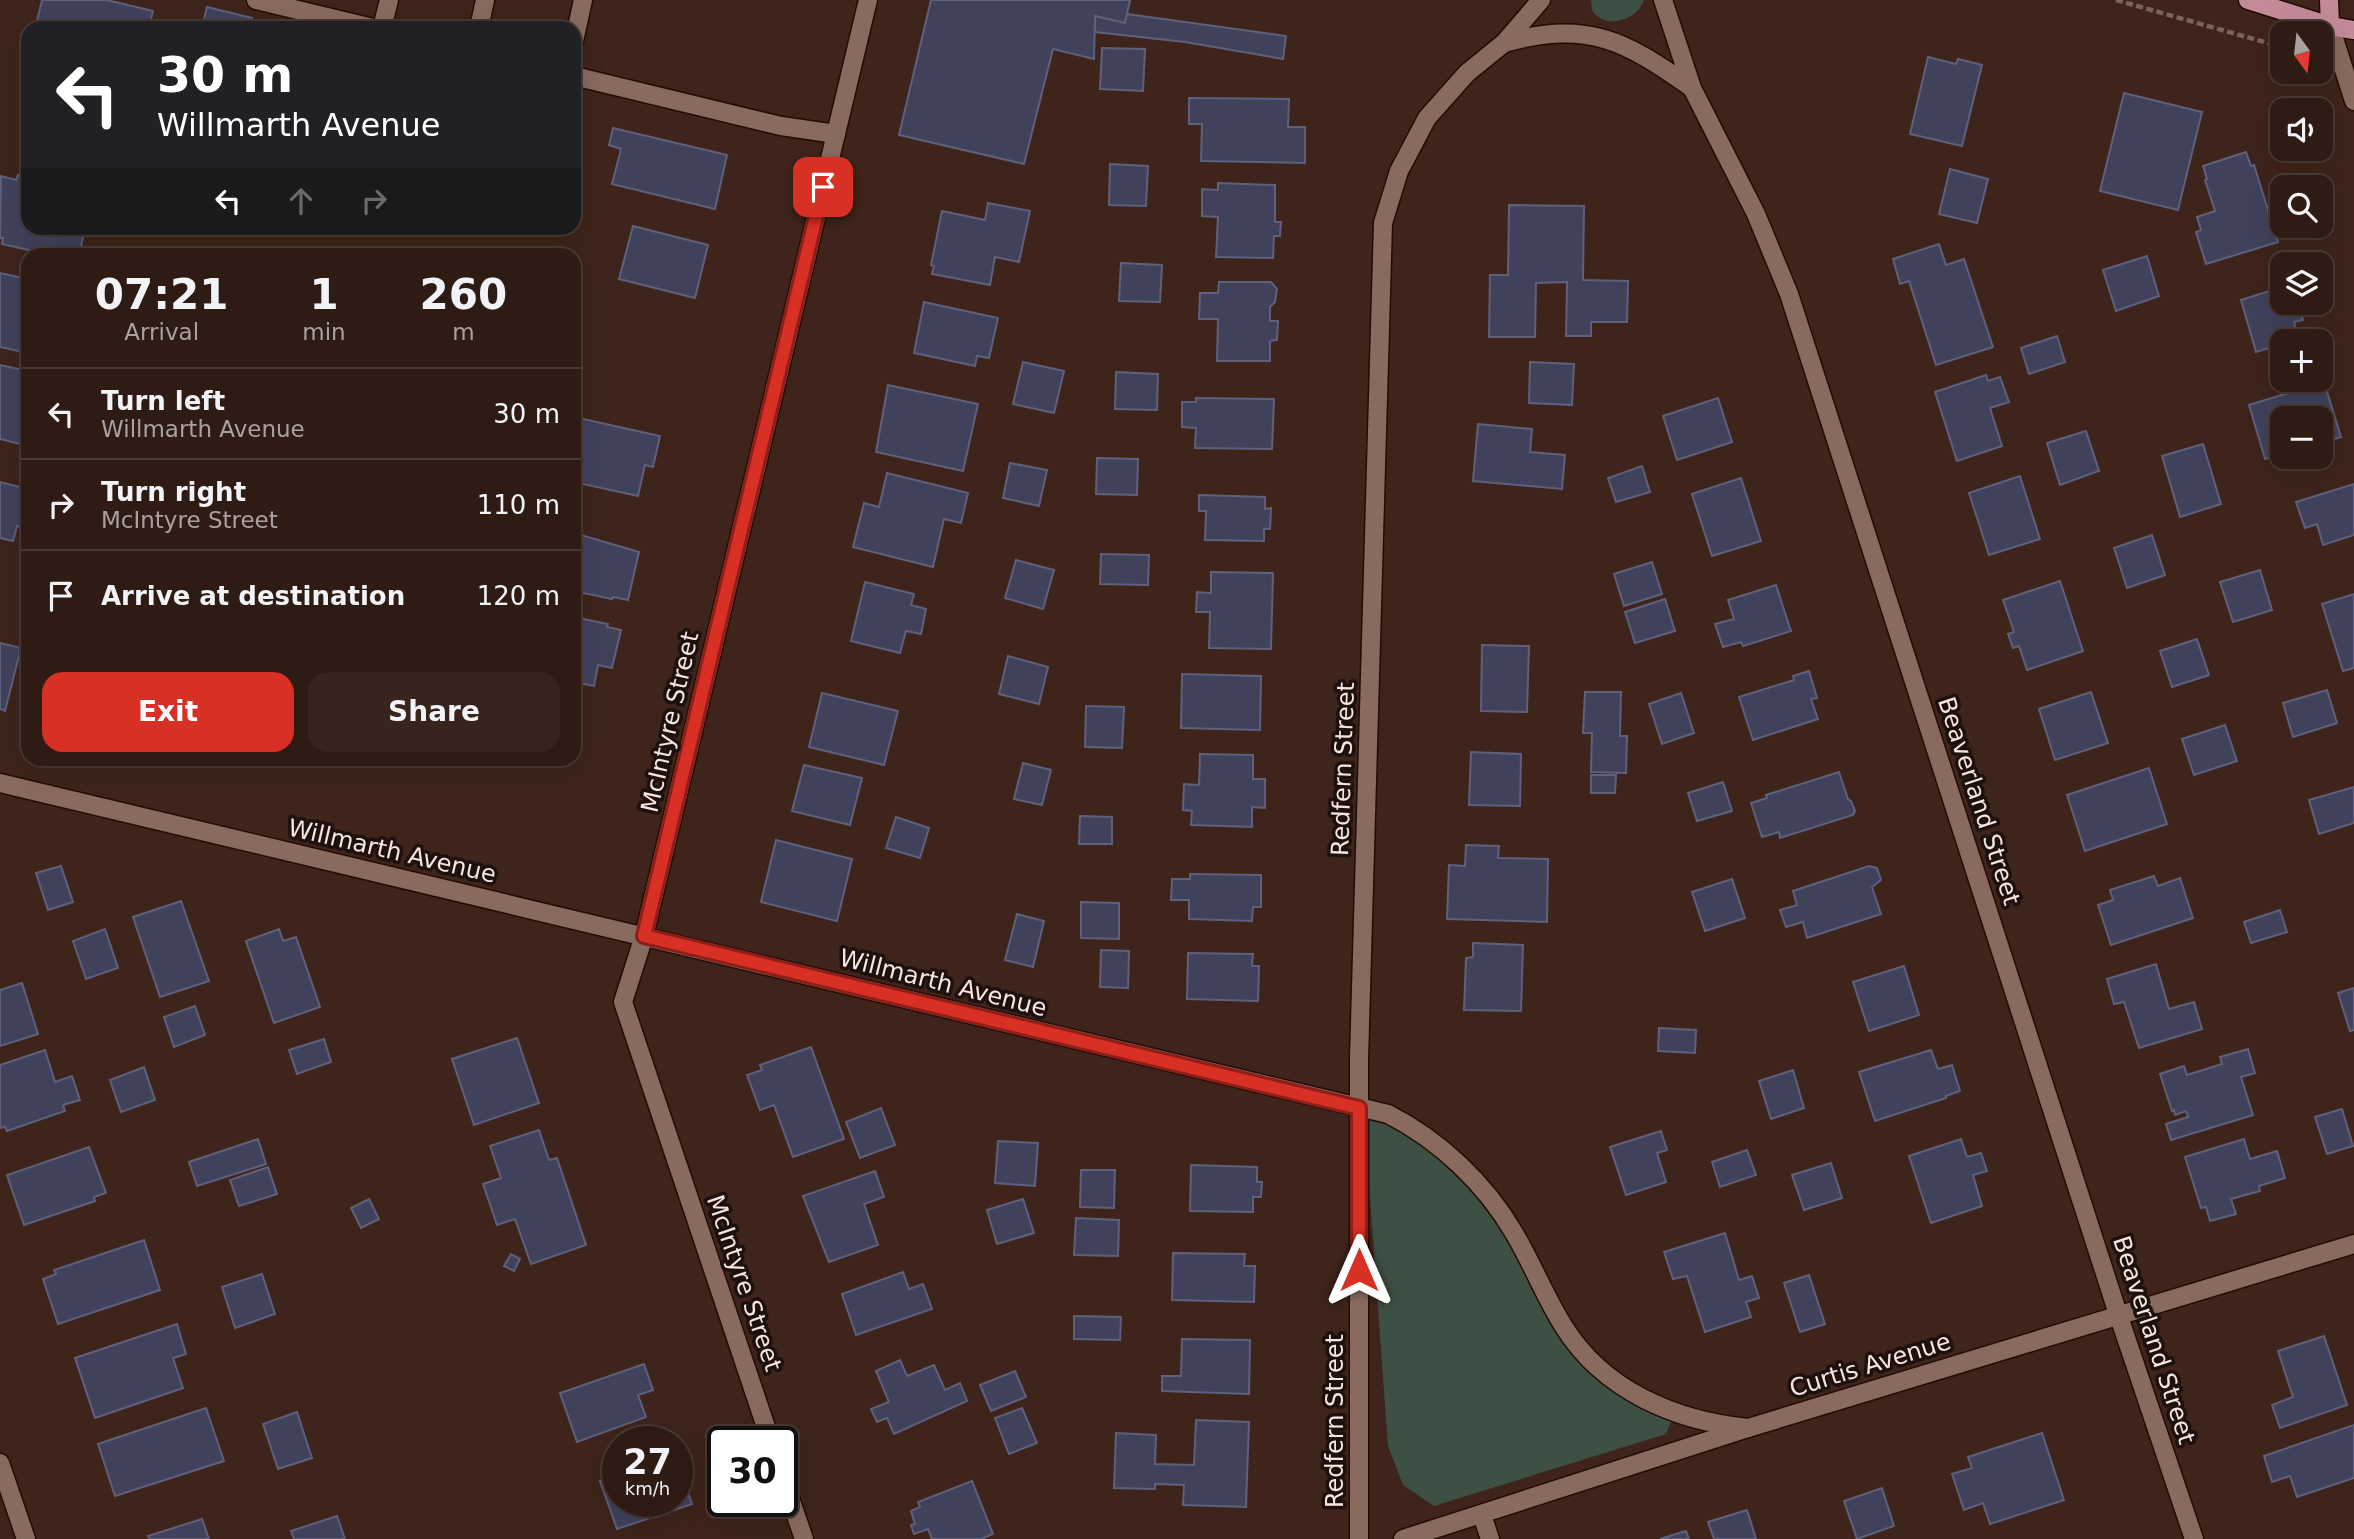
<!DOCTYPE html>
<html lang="en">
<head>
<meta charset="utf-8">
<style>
  body { margin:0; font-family:"DejaVu Sans",sans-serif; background:#36241d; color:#f1f3f6; height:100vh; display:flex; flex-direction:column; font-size:26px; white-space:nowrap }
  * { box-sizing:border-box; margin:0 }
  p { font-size:23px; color:#a7a1a0 }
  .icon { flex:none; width:38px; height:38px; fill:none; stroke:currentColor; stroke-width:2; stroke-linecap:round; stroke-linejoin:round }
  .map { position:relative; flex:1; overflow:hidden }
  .drawer { position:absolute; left:21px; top:248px; width:560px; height:518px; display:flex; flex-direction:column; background:#2e1b14; border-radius:21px; box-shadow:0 7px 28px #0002,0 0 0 2px #493934 }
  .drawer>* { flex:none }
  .top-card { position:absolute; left:21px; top:21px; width:560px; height:214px; border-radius:21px; box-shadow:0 7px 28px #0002,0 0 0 2px #493934; background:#202124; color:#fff; overflow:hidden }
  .needle { width:46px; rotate:165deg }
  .tools { position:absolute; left:2270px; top:21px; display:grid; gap:14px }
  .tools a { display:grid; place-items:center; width:63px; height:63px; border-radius:14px; background:#2e1b14; box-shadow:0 7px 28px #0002,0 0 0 2px #493934; font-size:35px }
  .speed { position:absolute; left:602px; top:1426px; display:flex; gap:14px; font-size:35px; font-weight:700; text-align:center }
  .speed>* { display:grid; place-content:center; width:91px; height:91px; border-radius:50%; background:#2e1b14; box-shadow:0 7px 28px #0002,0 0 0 2px #493934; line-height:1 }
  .speed small { font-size:18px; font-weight:400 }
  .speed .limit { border:4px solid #111; border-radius:10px; background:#fff; color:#111 }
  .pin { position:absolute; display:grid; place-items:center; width:60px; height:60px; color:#fff; margin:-30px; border-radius:14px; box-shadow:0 4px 10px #0006 }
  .me { position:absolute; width:77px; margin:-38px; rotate:0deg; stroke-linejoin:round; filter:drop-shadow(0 0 5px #0008) }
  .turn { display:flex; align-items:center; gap:24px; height:147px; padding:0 21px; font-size:32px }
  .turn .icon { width:91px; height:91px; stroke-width:2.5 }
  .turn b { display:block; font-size:49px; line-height:60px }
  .lanes { display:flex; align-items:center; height:66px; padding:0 21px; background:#0003; justify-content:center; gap:35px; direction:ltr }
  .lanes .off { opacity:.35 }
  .eta { display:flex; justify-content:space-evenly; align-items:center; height:119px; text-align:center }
  .eta b { font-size:42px; font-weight:700; line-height:49px }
  .primary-button { display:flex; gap:14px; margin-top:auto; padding:14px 21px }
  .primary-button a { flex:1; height:80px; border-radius:21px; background:#d93025; color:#fff; font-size:28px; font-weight:700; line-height:80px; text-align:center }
  .primary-button a+a { background:#36241d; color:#f1f3f6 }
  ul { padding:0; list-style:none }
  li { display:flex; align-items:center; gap:21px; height:91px; padding:0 21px; border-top:2px solid #493934 }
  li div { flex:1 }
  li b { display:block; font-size:26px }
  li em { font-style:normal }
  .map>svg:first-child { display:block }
</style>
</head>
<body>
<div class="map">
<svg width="2354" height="1539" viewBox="0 0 2354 1539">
  <rect width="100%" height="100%" fill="#3e241a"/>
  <g fill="#3e5043">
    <path d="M1591 0H1644C1639 16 1616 27 1600 18 1597 16 1594 13 1592 10Z"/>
    <path d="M1364 1115 1386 1121 1441 1155 1468 1182 1508 1235 1559 1331 1673 1417 1666 1434 1434 1506 1403 1485 1388 1446Z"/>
  </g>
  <g fill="#40425c" stroke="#5e607c" stroke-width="2">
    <path d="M42 0H107L153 11 149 28H52L53 25 37 21Z"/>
    <path d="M931 0H1130L1125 23 1095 16 1094 59 1053 49 1024 164 899 135Z"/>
    <path d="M207 7 252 18 250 28H202Z"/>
    <path d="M1127 14 1286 36 1283 59 1185 42 1095 32V16L1125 23Z"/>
    <path d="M1102 48 1145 49 1143 91 1100 89Z"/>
    <path d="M1928 57 1956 64 1958 59 1982 65 1962 146 1910 134Z"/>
    <path d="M2124 93 2202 112 2178 210 2100 191Z"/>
    <path d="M1189 98 1289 99 1288 127H1305V163L1201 161 1202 124H1189Z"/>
    <path d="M613 128 727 155 715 209 612 184 621 149 609 145Z"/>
    <path d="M2246 152 2251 166 2254 165 2278 242 2206 264 2196 232 2201 230 2197 217 2215 211 2205 180 2207 179 2203 166Z"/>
    <path d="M1110 164 1148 166 1146 206 1109 205Z"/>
    <path d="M1950 169 1988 179 1977 223 1939 214Z"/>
    <path d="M18 175 28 178V228H85L79 256 68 253 67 256H55L2 244 3 238H0L1 176 16 180Z"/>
    <path d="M1218 183 1275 185V222H1281L1280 236H1274L1273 258 1216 257 1218 217 1202 216V189L1218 190Z"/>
    <path d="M988 203 1030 211 1019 262 995 257 990 285 932 274 934 266 931 265 942 211 985 220Z"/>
    <path d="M1509 205 1584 206 1583 280 1628 281 1627 322H1591V336H1566L1567 282 1536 283 1535 337H1489L1490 275H1508Z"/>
    <path d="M633 226 708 245 695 298 619 279Z"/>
    <path d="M166 228H202L200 235Z"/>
    <path d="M1939 244 1946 265 1964 259 1993 347 1936 365 1909 281 1900 284 1893 259Z"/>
    <path d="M2147 256 2159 296 2116 311 2103 270Z"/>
    <path d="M1121 263 1162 265 1160 302 1119 301Z"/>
    <path d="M0 273 28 279V353L0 347Z"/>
    <path d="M1219 282H1271L1277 289 1275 302 1270 307V321H1278L1277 340 1270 341V361H1217L1218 319H1199L1200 293H1218Z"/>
    <path d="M2282 287V303H2298L2303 320 2294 322 2299 339 2282 341V344L2256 352 2241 300Z"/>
    <path d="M924 302 998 318 989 358 977 356 975 366 914 353Z"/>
    <path d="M2057 336 2065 362 2029 374 2021 348Z"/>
    <path d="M1023 362 1064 371 1054 413 1013 404Z"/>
    <path d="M1530 362 1574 364 1572 405 1529 403Z"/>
    <path d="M0 365 28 371V446L0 439Z"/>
    <path d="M1116 372 1158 374 1157 410 1115 409Z"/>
    <path d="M1986 375 1988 381 2000 377 2009 402 1990 408 2002 446 1957 461 1935 392Z"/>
    <path d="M2324 382 2341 437 2320 443V418H2282V454L2265 459 2249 405Z"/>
    <path d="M888 385 978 404 963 471 876 452Z"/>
    <path d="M1196 398 1274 399 1272 449 1195 448 1196 428 1182 427V402H1196Z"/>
    <path d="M1718 398 1732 442 1677 460 1663 416Z"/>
    <path d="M574 417 660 436 653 467 645 465 638 496 574 482Z"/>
    <path d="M1478 424 1532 429 1530 452 1565 455 1562 489 1473 481Z"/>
    <path d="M2086 431 2099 471 2060 485 2047 443Z"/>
    <path d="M2203 444 2221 504 2180 517 2162 456Z"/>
    <path d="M1097 458 1138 459 1137 495 1096 494Z"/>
    <path d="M1010 463 1047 470 1039 506 1003 498Z"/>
    <path d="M1642 466 1650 492 1616 502 1608 478Z"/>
    <path d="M887 473 968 493 961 523 944 519 933 567 853 547 864 503 879 507Z"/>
    <path d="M2020 476 2040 539 1989 555 1969 493Z"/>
    <path d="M1741 478 1761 541 1712 556 1692 494Z"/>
    <path d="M0 482 28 489V529L17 526 13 541 0 538Z"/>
    <path d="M2354 484V535L2323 545 2317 524 2305 528 2296 502Z"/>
    <path d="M1199 495 1265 497V509L1271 508 1270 529H1264V541L1205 540 1206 511H1199Z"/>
    <path d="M574 533 639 552 628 600 613 597 612 599 574 591Z"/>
    <path d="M2152 535 2165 575 2127 588 2114 548Z"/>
    <path d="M1101 554 1149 555 1148 585 1100 584Z"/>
    <path d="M1016 560 1054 570 1043 609 1005 598Z"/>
    <path d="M1652 562 1662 594 1624 606 1614 574Z"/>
    <path d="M2260 570 2272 610 2233 622 2220 582Z"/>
    <path d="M1211 572 1273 573 1271 649 1209 648 1210 612H1196L1197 592 1211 593Z"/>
    <path d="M2060 581 2083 651 2027 670 2019 646 2013 648 2008 634 2014 632 2003 600Z"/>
    <path d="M865 582 914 594 911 605 926 609 921 634 906 631 900 653 851 641Z"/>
    <path d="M1776 585 1791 631 1743 646 1741 642 1723 647 1715 624 1734 619 1728 600Z"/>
    <path d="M2354 594V668L2343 671 2322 604Z"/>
    <path d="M1665 599 1675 631 1635 643 1625 612Z"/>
    <path d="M574 617 608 624 607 627 621 630 612 668 598 665 594 686 574 682Z"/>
    <path d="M2197 639 2209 675 2172 687 2160 651Z"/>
    <path d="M0 643 21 648 5 711 0 709Z"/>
    <path d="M1482 645 1529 646 1527 712 1481 711Z"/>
    <path d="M1008 656 1048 667 1039 704 999 694Z"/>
    <path d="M1809 671 1817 698 1811 699 1818 719 1753 740 1739 697 1794 680 1793 676Z"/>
    <path d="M1182 674 1261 676 1260 730 1181 728Z"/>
    <path d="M2327 690 2337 723 2293 737 2283 703Z"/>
    <path d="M1585 692H1621L1620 736H1627L1626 773 1591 772 1592 733H1583Z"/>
    <path d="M2091 692 2108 743 2055 760 2039 709Z"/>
    <path d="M822 693 898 711 884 765 809 747Z"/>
    <path d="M1681 693 1694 733 1662 744 1649 704Z"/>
    <path d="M1086 706 1124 707 1122 748 1085 747Z"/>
    <path d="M2225 725 2237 761 2194 775 2182 739Z"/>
    <path d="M1471 752 1521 754 1520 806 1469 805Z"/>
    <path d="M1200 754 1253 755V779H1265V808L1252 807V827L1191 825 1192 811 1183 810 1184 784 1199 785Z"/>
    <path d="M1023 763 1051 770 1042 805 1014 799Z"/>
    <path d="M804 765 862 778 850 825 792 811Z"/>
    <path d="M2149 768 2167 824 2085 851 2067 795Z"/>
    <path d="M1839 772 1848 799 1851 801 1855 811 1853 815 1780 838 1779 832 1762 837 1751 803 1767 798 1766 795Z"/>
    <path d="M1591 775H1616L1615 793H1591Z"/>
    <path d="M1723 782 1732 811 1697 821 1688 793Z"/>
    <path d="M2354 787V823L2319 834 2309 800Z"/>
    <path d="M1080 816 1112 817V844H1079Z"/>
    <path d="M896 817 929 828 920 858 886 848Z"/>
    <path d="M776 840 852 859 837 921 761 902Z"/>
    <path d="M1466 845 1499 846 1498 858 1548 859 1547 922 1447 919 1449 865 1465 866Z"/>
    <path d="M61 866 73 902 48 910 36 873Z"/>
    <path d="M1869 866 1877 868 1881 880 1872 887 1881 914 1807 938 1803 922 1786 927 1780 910 1797 905 1793 891Z"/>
    <path d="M1190 874 1261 875V907H1253L1252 921 1189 919V900H1171L1172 879H1190Z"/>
    <path d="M2154 876 2158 886 2180 878 2193 918 2111 945 2098 905 2113 900 2110 890Z"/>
    <path d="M1732 879 1745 918 1705 931 1692 892Z"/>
    <path d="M181 901 209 981 160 997 133 917Z"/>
    <path d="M1081 902 1119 903V939L1081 938Z"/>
    <path d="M2280 910 2287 932 2251 943 2244 922Z"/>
    <path d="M1017 914 1044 921 1033 967 1005 960Z"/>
    <path d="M105 929 118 968 86 979 73 941Z"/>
    <path d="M279 929 283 941 296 937 320 1007 274 1023 246 941Z"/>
    <path d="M1473 943 1523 945 1521 1011 1464 1010 1466 958 1473 957Z"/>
    <path d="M1101 950 1129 951 1128 988 1100 987Z"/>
    <path d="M1188 953 1253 954 1252 966H1259L1258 1001 1187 999Z"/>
    <path d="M2156 964 2169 1009 2194 1002 2202 1029 2139 1048 2124 1002 2114 1004 2107 979Z"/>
    <path d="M1904 966 1919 1015 1869 1031 1853 982Z"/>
    <path d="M22 983 38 1034 0 1046V990Z"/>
    <path d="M2354 988V1030L2350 1031 2338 993Z"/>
    <path d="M195 1006 205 1035 174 1047 164 1017Z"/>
    <path d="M1659 1028 1696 1030 1695 1053 1658 1051Z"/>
    <path d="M517 1038 539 1103 474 1125 452 1059Z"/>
    <path d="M324 1039 331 1062 297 1074 289 1050Z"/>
    <path d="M811 1047 844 1139 793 1157 774 1105 760 1110 747 1075 762 1070 760 1065Z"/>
    <path d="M2248 1049 2255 1073 2241 1077 2253 1115 2171 1140 2166 1124 2188 1117 2186 1111 2175 1115 2174 1110 2172 1111 2160 1074 2184 1066 2187 1075 2222 1064 2220 1057Z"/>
    <path d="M45 1050 55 1082 72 1076 80 1100 63 1105 65 1111 7 1131 5 1127 0 1128V1065Z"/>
    <path d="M1931 1050 1938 1069 1952 1065 1960 1091 1946 1096V1098L1875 1121 1859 1072Z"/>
    <path d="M144 1067 155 1100 121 1112 110 1080Z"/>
    <path d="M1793 1070 1804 1108 1771 1119 1759 1081Z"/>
    <path d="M881 1108 895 1145 860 1158 846 1122Z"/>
    <path d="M2342 1109 2353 1146 2327 1154 2315 1117Z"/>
    <path d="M539 1130 549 1160 557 1158 586 1245 531 1264 515 1219 497 1225 483 1184 501 1178 490 1146Z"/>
    <path d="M1661 1131 1667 1150 1657 1153 1666 1182 1626 1195 1610 1147Z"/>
    <path d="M258 1139 266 1164 197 1186 189 1162Z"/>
    <path d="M1961 1139 1967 1157 1981 1153 1987 1171 1973 1175 1982 1206 1931 1223 1909 1156Z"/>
    <path d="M2244 1139 2250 1159 2277 1151 2285 1178 2259 1186 2260 1191 2231 1199 2236 1214 2210 1221 2206 1207 2201 1208 2185 1157Z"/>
    <path d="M998 1141 1038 1143 1035 1186 995 1183Z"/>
    <path d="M89 1147 106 1193 94 1197 95 1201 24 1225 7 1175Z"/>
    <path d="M1747 1150 1756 1175 1720 1187 1712 1162Z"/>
    <path d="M1831 1163 1842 1198 1804 1210 1792 1175Z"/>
    <path d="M1191 1165 1257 1167V1182H1262L1261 1197H1253V1212L1190 1211Z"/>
    <path d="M268 1167 277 1194 239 1206 230 1180Z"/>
    <path d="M1081 1170H1115L1114 1208 1080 1207Z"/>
    <path d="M875 1171 884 1197 864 1204 878 1245 829 1262 803 1196Z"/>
    <path d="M369 1199 379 1219 361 1228 351 1208Z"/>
    <path d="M1023 1199 1034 1233 997 1244 987 1210Z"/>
    <path d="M1076 1218 1119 1220 1118 1256 1074 1255Z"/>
    <path d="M1725 1233 1739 1280 1752 1276 1759 1298 1746 1302 1751 1317 1705 1332 1687 1276 1673 1279 1664 1252Z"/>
    <path d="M144 1240 160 1290 58 1324 43 1279 56 1274 54 1270Z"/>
    <path d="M1173 1253 1245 1254 1244 1266H1255L1254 1302 1172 1300Z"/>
    <path d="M511 1254 520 1259 514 1271 504 1266Z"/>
    <path d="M903 1272 909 1289 923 1284 932 1309 856 1335 842 1294Z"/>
    <path d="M262 1274 275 1314 235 1328 222 1287Z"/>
    <path d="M1809 1275 1825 1324 1800 1332 1784 1283Z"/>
    <path d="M1074 1316 1121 1317 1120 1340 1074 1339Z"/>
    <path d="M177 1324 186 1354 173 1358 183 1388 95 1418 75 1358Z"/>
    <path d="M2324 1336 2347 1405 2280 1428 2272 1405 2293 1397 2278 1351Z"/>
    <path d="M1182 1339 1250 1340 1249 1394 1162 1391V1376H1181Z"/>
    <path d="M900 1360 907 1376 934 1365 945 1390 960 1383 967 1401 894 1434 887 1418 877 1422 871 1409 889 1402 876 1371Z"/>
    <path d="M644 1364 653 1390 638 1395 646 1417 577 1442 560 1393Z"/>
    <path d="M1015 1371 1026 1397 991 1411 980 1385Z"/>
    <path d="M206 1408 224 1461 115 1496 98 1444Z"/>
    <path d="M1022 1408 1037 1443 1009 1454 995 1418Z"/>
    <path d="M297 1412 312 1458 278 1469 263 1424Z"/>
    <path d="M1196 1420 1249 1422 1246 1507 1183 1505 1184 1485 1155 1484V1489L1114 1488 1116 1433 1156 1435 1155 1464 1194 1465Z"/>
    <path d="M2354 1425V1478L2297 1497 2290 1476 2272 1482 2264 1456Z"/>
    <path d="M2042 1433 2064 1500 1990 1524 1983 1503 1964 1510 1952 1474 1972 1468 1968 1457Z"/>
    <path d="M677 1461 692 1504 617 1529 600 1481 618 1474V1502H677Z"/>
    <path d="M972 1481 993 1534 981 1539H932L928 1529 914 1534 911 1525 915 1524 911 1511 920 1507 918 1502Z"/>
    <path d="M1882 1488 1894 1526 1857 1539 1844 1501Z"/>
    <path d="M1747 1510 1756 1539H1714L1708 1522Z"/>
    <path d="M337 1516 345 1539H294L291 1531Z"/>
    <path d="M202 1519 209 1539H150L148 1536Z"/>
    <path d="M1686 1531 1689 1539H1660Z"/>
  </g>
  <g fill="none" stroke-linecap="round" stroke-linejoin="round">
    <g stroke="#240c05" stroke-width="21">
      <g id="service">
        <path d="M256 0 373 28"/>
        <path d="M382 28 389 0"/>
        <path d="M479 28 485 0"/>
        <path d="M574 41 583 0"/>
        <path d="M574 76 781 126 836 134"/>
      </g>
    </g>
    <g stroke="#240c05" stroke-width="21">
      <g id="minor">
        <path d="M1663 0 1692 88 1756 214 1789 294 2118 1314 2194 1539"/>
        <path d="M1504 43C1588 20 1624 40 1692 88"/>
        <path d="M0 783 1388 1114C1439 1140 1485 1183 1514 1233 1532 1263 1545 1297 1564 1327 1604 1391 1676 1421 1748 1428"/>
        <path d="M771 1442 623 1002 644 936 868 0"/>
        <path d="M0 1463 26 1539"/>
        <path d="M782 1475 804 1539"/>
        <path d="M1482 1515 1490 1539"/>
        <path d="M1359 1539V1059L1383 223 1399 171 1427 118 1467 73 1504 43 1541 0"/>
        <path d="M1403 1539 1748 1428 2354 1244"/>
      </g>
    </g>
    <g stroke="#240c05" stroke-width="21">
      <path id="tertiary" d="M2330 26 2354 101"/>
    </g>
    <g stroke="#240c05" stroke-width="21">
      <g id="primary">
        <path d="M2248 0 2330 26 2354 30"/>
        <path d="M2329 0 2330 26"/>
      </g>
    </g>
    <path stroke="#7b635a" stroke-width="4.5" stroke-dasharray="7 3.5" stroke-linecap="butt" d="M2116 0 2282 47"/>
    <use href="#service" stroke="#896a5f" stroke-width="18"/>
    <use href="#minor" stroke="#896a5f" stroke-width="18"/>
    <use href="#tertiary" stroke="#896a5f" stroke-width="18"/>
    <use href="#primary" stroke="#c38b97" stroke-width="18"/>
  </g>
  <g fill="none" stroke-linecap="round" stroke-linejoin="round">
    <g stroke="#8d1f18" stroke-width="18">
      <path id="route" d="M823 187 644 936 1359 1108V1270"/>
    </g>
    <use href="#route" stroke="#d93025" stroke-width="12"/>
  </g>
  <g text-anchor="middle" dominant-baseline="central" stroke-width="7" stroke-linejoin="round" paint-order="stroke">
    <g font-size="24" fill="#f7e5de" stroke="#1d110d">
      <text transform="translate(670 722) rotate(-77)">McIntyre Street</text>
      <text transform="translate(1343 769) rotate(-88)">Redfern Street</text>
      <text transform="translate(1979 801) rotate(72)">Beaverland Street</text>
      <text transform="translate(392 851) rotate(13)">Willmarth Avenue</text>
      <text transform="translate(943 983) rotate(14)">Willmarth Avenue</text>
      <text transform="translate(744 1283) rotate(71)">McIntyre Street</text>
      <text transform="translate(2154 1340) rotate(72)">Beaverland Street</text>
      <text transform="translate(1870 1365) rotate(-17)">Curtis Avenue</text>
      <text transform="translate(1335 1421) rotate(-90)">Redfern Street</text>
    </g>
  </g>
</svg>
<div class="tools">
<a><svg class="needle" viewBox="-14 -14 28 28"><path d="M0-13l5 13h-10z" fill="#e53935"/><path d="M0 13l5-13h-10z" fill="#a7a1a0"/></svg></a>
<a><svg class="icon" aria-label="sound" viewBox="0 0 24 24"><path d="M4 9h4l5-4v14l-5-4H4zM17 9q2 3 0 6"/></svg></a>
<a><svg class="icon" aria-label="search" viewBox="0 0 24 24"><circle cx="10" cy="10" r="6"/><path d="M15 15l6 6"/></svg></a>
<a><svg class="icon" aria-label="layers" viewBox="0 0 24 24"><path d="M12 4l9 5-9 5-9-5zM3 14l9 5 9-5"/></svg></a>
<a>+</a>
<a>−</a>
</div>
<div class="speed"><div>27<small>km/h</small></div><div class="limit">30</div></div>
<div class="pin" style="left:823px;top:187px;background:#d93025"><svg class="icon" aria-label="arrive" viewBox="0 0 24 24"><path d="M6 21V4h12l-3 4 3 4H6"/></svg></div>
<svg class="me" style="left:1359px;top:1270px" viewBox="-20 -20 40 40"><path d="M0-17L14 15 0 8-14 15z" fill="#d93025" stroke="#fff" stroke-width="4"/></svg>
<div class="top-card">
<div class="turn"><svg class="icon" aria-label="left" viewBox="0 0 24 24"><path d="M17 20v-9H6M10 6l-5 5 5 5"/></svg><div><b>30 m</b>Willmarth Avenue</div></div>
<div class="lanes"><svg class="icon" aria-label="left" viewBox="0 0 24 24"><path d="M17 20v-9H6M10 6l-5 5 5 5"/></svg><svg class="icon off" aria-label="ahead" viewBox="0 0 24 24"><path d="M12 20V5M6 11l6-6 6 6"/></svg><svg class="icon off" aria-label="right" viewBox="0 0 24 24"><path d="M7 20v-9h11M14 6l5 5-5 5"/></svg></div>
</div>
<section class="drawer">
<div class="eta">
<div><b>07:21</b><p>Arrival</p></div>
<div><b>1</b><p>min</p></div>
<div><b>260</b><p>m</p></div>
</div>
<ul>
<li><svg class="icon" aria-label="left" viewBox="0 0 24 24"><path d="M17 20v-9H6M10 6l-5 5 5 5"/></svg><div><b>Turn left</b><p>Willmarth Avenue</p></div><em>30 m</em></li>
<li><svg class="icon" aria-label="right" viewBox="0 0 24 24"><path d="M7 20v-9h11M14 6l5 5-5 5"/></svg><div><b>Turn right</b><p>McIntyre Street</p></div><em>110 m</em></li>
<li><svg class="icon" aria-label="arrive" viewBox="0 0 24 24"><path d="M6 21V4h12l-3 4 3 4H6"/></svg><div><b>Arrive at destination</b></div><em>120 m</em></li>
</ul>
<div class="primary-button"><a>Exit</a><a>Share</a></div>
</section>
</div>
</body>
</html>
